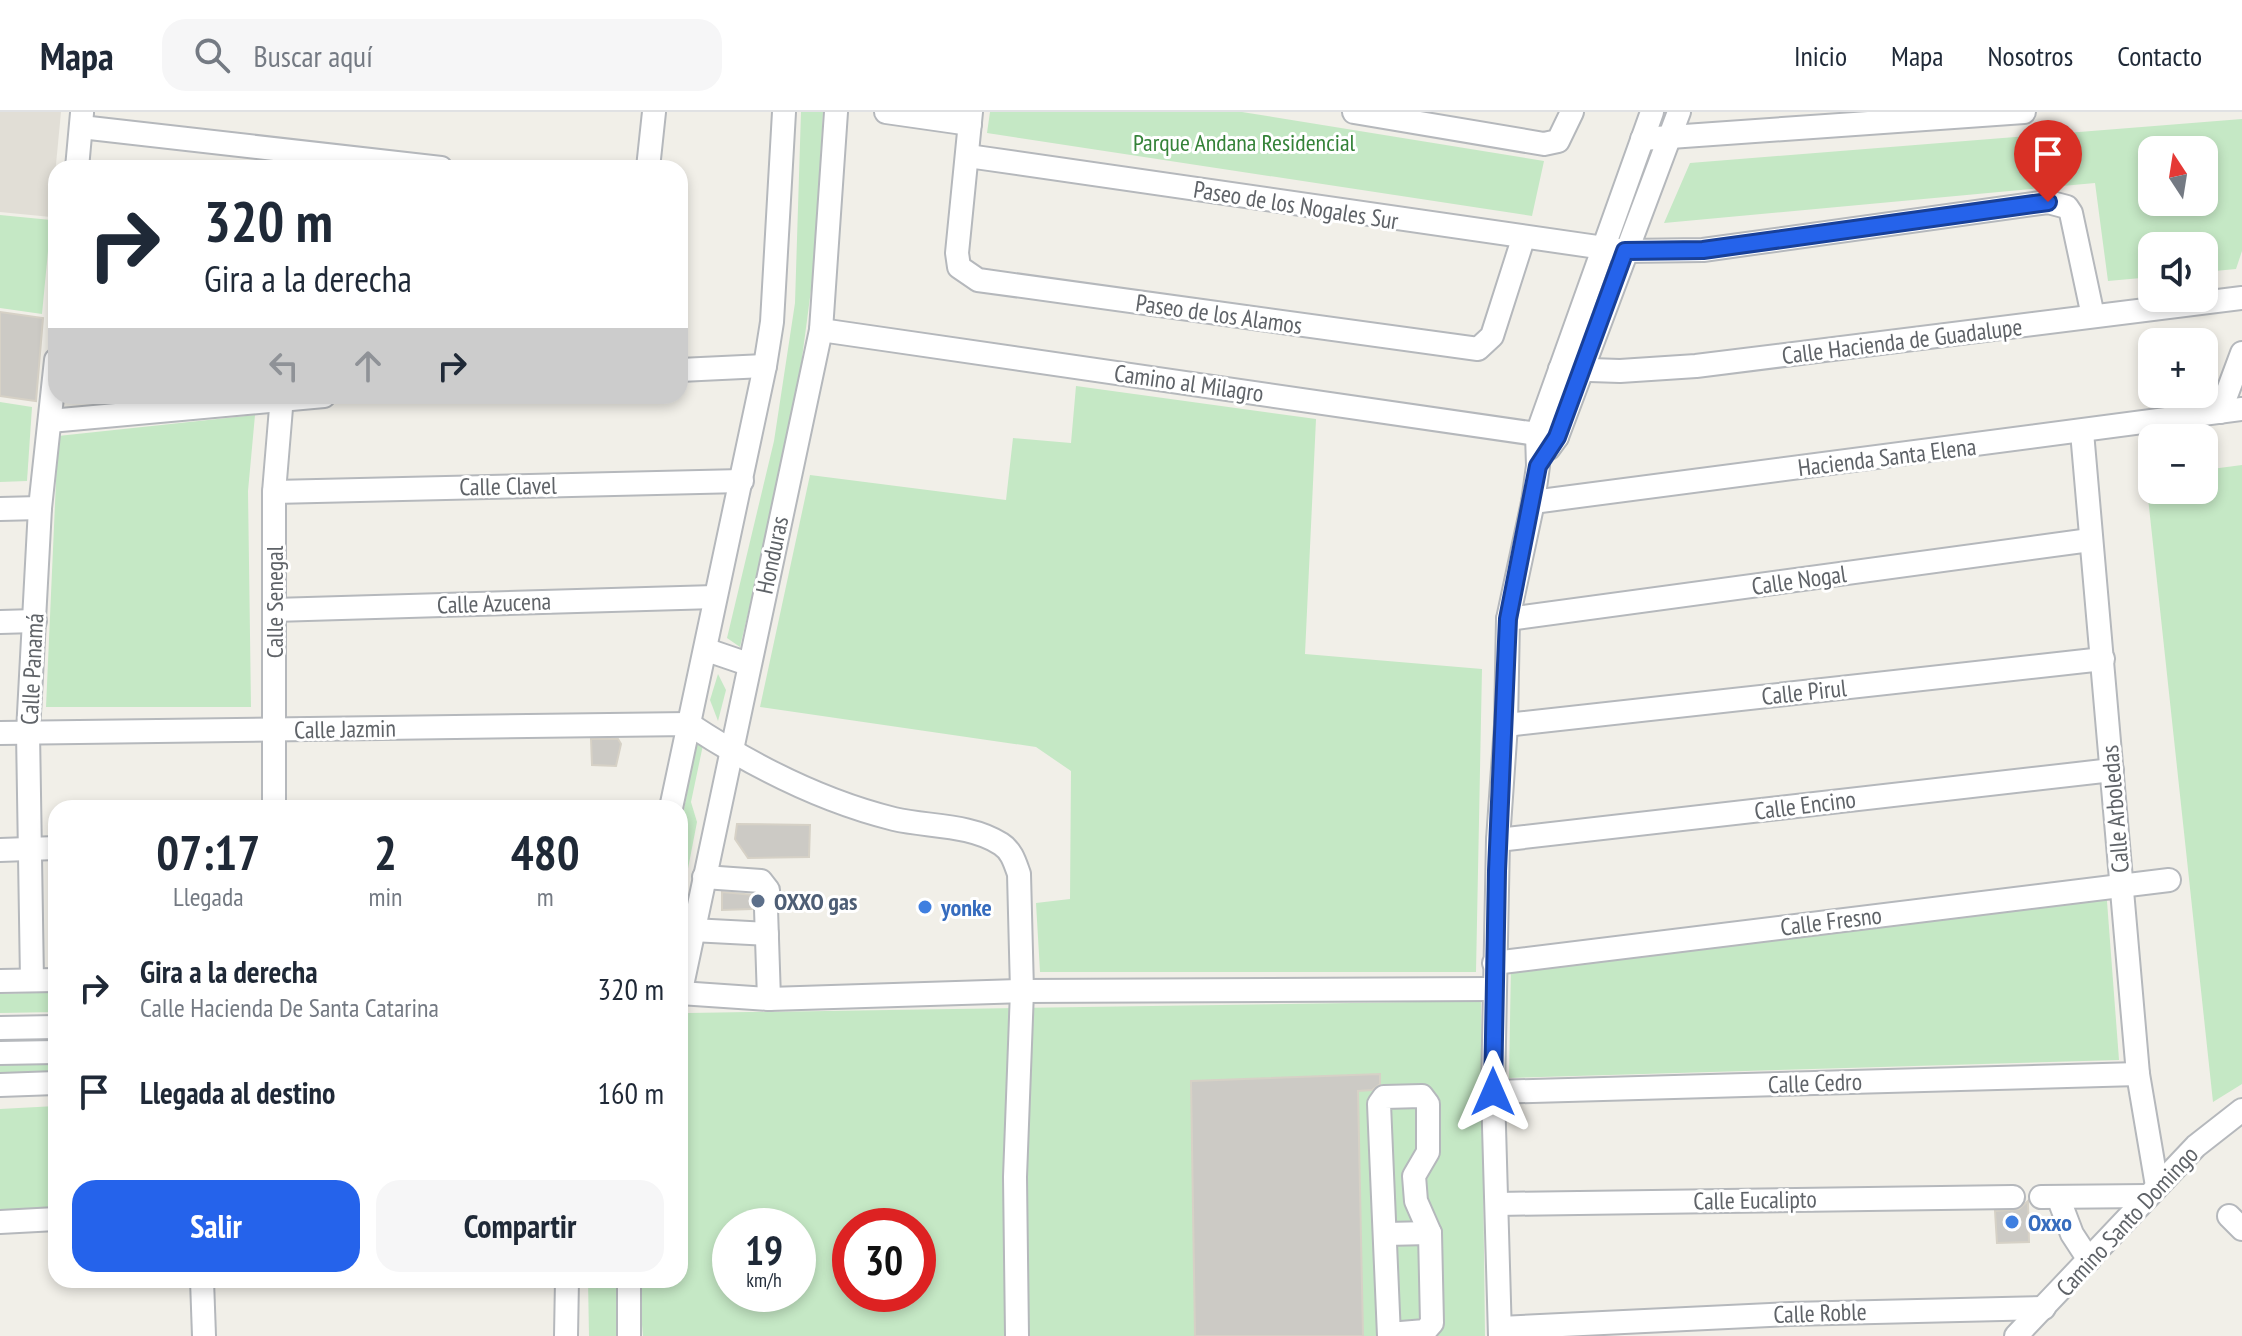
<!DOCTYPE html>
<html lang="es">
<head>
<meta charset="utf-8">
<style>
  body { margin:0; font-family:"PT Sans Narrow",sans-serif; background:#f6f6f7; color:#1f2937; height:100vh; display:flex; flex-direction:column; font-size:30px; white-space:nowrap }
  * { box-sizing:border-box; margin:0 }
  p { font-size:26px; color:#747a83 }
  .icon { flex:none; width:44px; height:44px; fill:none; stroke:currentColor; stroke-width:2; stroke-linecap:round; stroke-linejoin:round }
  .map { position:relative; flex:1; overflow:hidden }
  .side { position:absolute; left:48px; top:688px; width:640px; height:488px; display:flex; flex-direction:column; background:#fff; border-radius:24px; box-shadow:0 4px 12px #0003 }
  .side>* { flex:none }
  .guide { position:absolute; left:48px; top:48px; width:640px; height:244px; border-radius:24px; box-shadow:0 4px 12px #0003; background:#fff; color:#1f2937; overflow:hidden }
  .needle { width:52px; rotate:348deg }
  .controls { position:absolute; left:2138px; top:24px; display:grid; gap:16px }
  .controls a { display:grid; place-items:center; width:80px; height:80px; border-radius:16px; background:#fff; box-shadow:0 4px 12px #0003; font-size:40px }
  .speed { position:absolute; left:712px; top:1096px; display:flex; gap:16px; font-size:40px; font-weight:700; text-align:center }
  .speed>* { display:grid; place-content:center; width:104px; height:104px; border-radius:50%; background:#fff; box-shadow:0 4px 12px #0003; line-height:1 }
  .speed small { font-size:20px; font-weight:400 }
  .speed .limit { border:12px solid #d22; background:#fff; color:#111 }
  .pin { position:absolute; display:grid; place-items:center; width:68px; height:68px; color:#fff; margin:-82px -34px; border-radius:50% 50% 50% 0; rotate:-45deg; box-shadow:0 0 8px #0007 }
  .pin .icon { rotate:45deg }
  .me { position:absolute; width:88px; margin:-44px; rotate:0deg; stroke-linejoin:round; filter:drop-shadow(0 0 6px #0008) }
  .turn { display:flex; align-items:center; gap:28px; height:168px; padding:0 24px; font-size:36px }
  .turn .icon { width:104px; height:104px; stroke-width:2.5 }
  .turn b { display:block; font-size:56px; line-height:68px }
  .lanes { display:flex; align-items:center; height:76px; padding:0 24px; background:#0003; justify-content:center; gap:40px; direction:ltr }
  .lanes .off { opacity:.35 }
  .eta { display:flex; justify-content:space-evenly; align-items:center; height:136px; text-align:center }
  .eta b { font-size:48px; font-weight:700; line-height:56px }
  .cta { display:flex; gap:16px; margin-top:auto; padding:16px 24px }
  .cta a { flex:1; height:92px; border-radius:24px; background:#2563eb; color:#fff; font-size:32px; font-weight:700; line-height:92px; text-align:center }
  .cta a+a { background:#f6f6f7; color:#1f2937 }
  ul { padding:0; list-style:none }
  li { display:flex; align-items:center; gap:24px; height:104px; padding:0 24px }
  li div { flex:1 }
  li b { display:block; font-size:30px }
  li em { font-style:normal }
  header { display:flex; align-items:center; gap:48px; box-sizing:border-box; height:112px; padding:0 40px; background:#fff; border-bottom:2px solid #e0e1e3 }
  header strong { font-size:38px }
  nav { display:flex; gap:44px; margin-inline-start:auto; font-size:28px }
  .search { width:560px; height:72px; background:#f6f6f7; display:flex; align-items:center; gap:20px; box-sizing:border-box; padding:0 28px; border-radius:24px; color:#747a83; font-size:30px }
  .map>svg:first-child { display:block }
</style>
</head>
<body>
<header>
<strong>Mapa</strong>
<div class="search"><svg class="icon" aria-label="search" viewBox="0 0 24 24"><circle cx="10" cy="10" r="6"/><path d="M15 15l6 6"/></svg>Buscar aquí</div>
<nav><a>Inicio</a><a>Mapa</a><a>Nosotros</a><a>Contacto</a></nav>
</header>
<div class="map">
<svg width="2242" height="1224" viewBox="0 0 2242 1224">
  <rect width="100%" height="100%" fill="#f1efe8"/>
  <path fill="#e1ded6" d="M0 0H61L51 105 0 100Z"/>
  <g fill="#c5e8c5" fill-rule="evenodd">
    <path d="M801 0H823L814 155 794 307 740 535 727 526 774 329 795 191Z"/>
    <path d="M990 0H1242L1544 49 1532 104 987 21Z"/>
    <path d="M2242 7V139L2236 157 2204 160V134H2152V165L2108 169 2095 71 1664 111 1690 51ZM2152 38H2204V90H2152Z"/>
    <path d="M0 103 51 108 42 202 0 196Z"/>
    <path d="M1076 274 1316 307 1305 542 1482 557 1476 860H1040L1036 791 1070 787 1071 659 1036 635 760 595 810 363 1006 388 1013 326 1071 331Z"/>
    <path d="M0 290 32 295 27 369 0 370Z"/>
    <path d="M255 303 248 379 251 595H46L58 324Z"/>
    <path d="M2242 353V972L2213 990 2146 367 2152 366V378H2204V358Z"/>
    <path d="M718 562 726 578 718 609 710 588Z"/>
    <path d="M696 632 703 633 691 690 697 710 680 798V719Z"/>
    <path d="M2106 776 2119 948 1509 966 1511 853Z"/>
    <path d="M56 880V900L0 901V882Z"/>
    <path d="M1481 889 1485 1224H643L638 1168H680V941L688 901ZM730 1114H798V1182H730ZM850 1114H918V1182H850Z"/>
    <path d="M56 945V963L0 964V946Z"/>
    <path d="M56 994V1097L0 1100V997Z"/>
    <path d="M588 1168H616L621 1224H589Z"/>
  </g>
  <g fill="#cccac5" stroke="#d6d1c6" stroke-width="2">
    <path d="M0 200 43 206 36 289 0 284Z"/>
    <path d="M591 627H618L621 632 616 654 592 653Z"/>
    <path d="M737 712 810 713 809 745 748 746 735 727Z"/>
    <path d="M722 780 754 783 757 787 752 797 722 798Z"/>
    <path d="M1380 962V972L1372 978 1358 979 1363 1224H1195L1191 969Z"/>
    <path d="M2028 1089 2029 1130 1997 1131 1995 1099 2019 1097Z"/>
  </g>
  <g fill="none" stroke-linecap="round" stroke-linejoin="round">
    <g stroke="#b5b8bc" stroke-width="26">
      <g id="minor">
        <path d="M886 0 970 12"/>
        <path d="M971 0 957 141 959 155 978 168 1478 237 1492 224 1523 127"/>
        <path d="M1354 0 1544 32 1558 29 1572 0"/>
        <path d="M81 15 441 56"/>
        <path d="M1642 27 2024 0"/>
        <path d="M968 44 1625 139 1703 138 2048 90 2067 95 2071 101 2093 204"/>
        <path d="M77 56 82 1"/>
        <path d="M648 56 654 0"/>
        <path d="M821 218 1557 325"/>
        <path d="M1560 257 1620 259 1696 254 2242 186"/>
        <path d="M680 258 765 254"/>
        <path d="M2220 300 2242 241"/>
        <path d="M50 309 324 284"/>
        <path d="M2082 320 2138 962 2157 1074"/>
        <path d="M1549 336 1557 325 1679 0"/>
        <path d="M274 380 742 369"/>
        <path d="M1533 390 2242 297"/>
        <path d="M0 397 40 396"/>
        <path d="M274 498 715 485"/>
        <path d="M1508 507 2090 428"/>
        <path d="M0 510 35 509"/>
        <path d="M707 538 748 552"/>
        <path d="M1506 613 2103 547"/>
        <path d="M0 621 689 612C751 653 821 689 894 707 928 715 970 712 1001 732 1012 739 1015 751 1019 762L1022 879 1015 1065 1017 1224"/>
        <path d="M274 696V380L282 284"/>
        <path d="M671 696 765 254 772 210 784 0"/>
        <path d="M1498 728 2112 658"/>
        <path d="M0 738 56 736"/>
        <path d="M704 765 761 769 768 778"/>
        <path d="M766 797 769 887"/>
        <path d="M692 818 767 822"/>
        <path d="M1494 851 2169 768"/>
        <path d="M32 868 28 620 40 396 56 248"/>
        <path d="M0 869 56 868"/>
        <path d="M680 881 769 887 1022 879 1493 877"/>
        <path d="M680 883 821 218 836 0"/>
        <path d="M0 916 56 915"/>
        <path d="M0 941 56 940"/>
        <path d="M0 973 56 971"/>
        <path d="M1493 980 2138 962"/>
        <path d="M2041 1085 2148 1084"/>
        <path d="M2058 1085 2072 1122 2089 1148"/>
        <path d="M1497 1092 2013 1085"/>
        <path d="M2229 1104 2242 1117"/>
        <path d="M0 1110 56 1107"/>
        <path d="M1386 1122 1430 1121"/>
        <path d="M202 1168 204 1224"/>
        <path d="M1500 1216 1790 1202 2044 1196"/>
        <path d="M1389 1222 1425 1219 1432 1211 1430 1121 1416 1089 1414 1064 1428 1040V992L1422 984 1384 985 1379 992 1389 1224"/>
        <path d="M566 1224 567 1168"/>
        <path d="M629 1224V1168"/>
        <path d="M1500 1224 1493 980 1498 728 1506 613 1508 507 1533 390 1538 354 1537 322 1652 0"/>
        <path d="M2016 1224 2196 1034 2242 998"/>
      </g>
    </g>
    <use href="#minor" stroke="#fff" stroke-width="22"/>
  </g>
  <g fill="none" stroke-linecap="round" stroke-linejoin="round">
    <g stroke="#184099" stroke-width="20">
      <path id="route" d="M1493 980 1497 759 1508 507 1538 354 1557 325 1625 139 1703 138 2048 90"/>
    </g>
    <use href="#route" stroke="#2563eb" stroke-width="14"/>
  </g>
  <circle fill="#5c6f8a" stroke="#fff" stroke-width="3" cx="758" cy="789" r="8"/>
  <g fill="#3f7fe0" stroke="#fff" stroke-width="3">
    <circle cx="925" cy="795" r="8"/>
    <circle cx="2012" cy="1110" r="8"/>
  </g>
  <g text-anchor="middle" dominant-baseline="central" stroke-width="6" stroke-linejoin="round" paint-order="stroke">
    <g font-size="24" fill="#348238" stroke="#fff">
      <text x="1244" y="30">Parque Andana Residencial</text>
    </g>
    <g font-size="24" fill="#5f6368" stroke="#fff">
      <text transform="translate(1296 93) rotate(9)">Paseo de los Nogales Sur</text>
      <text transform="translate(1219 202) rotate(8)">Paseo de los Alamos</text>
      <text transform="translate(1902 229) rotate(-7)">Calle Hacienda de Guadalupe</text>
      <text transform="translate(1189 271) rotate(8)">Camino al Milagro</text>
      <text transform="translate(1887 345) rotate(-7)">Hacienda Santa Elena</text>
      <text transform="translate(508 374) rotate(-1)">Calle Clavel</text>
      <text transform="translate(772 443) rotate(-78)">Honduras</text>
      <text transform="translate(1799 468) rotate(-8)">Calle Nogal</text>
      <text transform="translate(274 490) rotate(-90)">Calle Senegal</text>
      <text transform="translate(494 491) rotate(-2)">Calle Azucena</text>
      <text transform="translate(32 557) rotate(-87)">Calle Panamá</text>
      <text transform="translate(1804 580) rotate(-6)">Calle Pirul</text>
      <text transform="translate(345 617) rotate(-1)">Calle Jazmin</text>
      <text transform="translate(1805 693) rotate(-7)">Calle Encino</text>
      <text transform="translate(2115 697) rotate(-95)">Calle Arboledas</text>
      <text transform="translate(1831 809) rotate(-7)">Calle Fresno</text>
      <text transform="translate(1815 971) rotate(-2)">Calle Cedro</text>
      <text transform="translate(1755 1088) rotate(-1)">Calle Eucalipto</text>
      <text transform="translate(2127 1109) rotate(-47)">Camino Santo Domingo</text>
      <text transform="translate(1820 1201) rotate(-2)">Calle Roble</text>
    </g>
    <g font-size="24" font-weight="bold" fill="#4e5e75" stroke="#fff" text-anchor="start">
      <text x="774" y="789">OXXO gas</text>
    </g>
    <g font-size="24" font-weight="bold" fill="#366cbe" stroke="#fff" text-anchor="start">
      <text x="941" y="795">yonke</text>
      <text x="2028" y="1110">Oxxo</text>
    </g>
  </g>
</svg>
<div class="controls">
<a><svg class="needle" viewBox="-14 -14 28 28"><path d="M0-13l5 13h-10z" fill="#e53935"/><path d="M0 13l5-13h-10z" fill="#747a83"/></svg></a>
<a><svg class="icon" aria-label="sound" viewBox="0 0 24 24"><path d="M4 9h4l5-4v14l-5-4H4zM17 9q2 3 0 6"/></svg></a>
<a>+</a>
<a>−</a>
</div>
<div class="speed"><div>19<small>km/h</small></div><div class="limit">30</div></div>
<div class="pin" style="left:2048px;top:90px;background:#d93025"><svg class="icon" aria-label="arrive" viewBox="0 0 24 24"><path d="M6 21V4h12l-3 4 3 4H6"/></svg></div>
<svg class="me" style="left:1493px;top:980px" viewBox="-20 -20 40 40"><path d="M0-17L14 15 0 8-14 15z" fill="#2563eb" stroke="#fff" stroke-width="4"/></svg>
<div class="guide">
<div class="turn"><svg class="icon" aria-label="right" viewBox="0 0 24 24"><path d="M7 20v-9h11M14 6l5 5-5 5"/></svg><div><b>320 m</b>Gira a la derecha</div></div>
<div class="lanes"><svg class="icon off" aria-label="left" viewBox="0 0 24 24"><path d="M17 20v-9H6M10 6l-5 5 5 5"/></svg><svg class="icon off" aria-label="ahead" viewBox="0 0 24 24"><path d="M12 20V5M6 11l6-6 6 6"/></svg><svg class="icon" aria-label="right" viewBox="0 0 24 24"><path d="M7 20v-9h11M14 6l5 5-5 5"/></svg></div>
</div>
<section class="side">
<div class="eta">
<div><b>07:17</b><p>Llegada</p></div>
<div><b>2</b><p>min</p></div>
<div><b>480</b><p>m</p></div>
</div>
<ul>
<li><svg class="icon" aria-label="right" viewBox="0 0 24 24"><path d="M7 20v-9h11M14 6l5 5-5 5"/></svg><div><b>Gira a la derecha</b><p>Calle Hacienda De Santa Catarina</p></div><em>320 m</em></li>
<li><svg class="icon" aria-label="arrive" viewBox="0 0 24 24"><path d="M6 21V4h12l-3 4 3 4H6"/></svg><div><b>Llegada al destino</b></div><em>160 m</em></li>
</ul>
<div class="cta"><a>Salir</a><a>Compartir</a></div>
</section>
</div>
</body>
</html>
